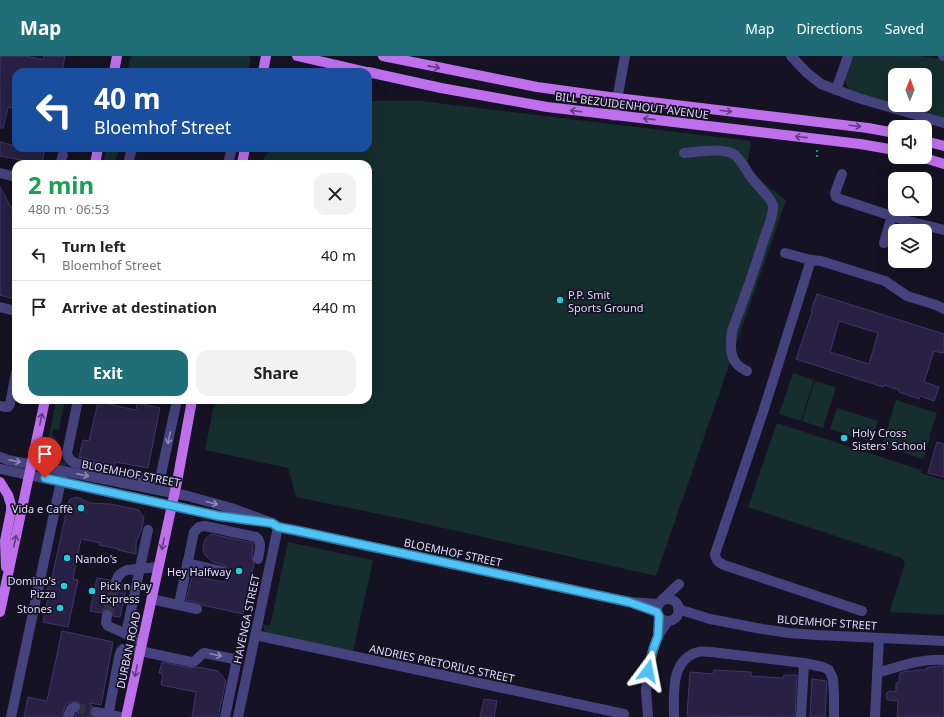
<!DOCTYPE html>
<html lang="en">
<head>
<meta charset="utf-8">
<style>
  body { margin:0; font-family:"Noto Sans",sans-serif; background:#f2f2f2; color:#222; height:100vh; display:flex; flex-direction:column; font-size:15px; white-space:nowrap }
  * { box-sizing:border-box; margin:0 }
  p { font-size:13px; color:#767676 }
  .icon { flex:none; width:22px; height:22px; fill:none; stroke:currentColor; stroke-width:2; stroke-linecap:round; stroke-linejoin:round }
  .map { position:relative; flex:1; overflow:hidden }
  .details { position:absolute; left:12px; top:104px; width:360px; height:244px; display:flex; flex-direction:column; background:#fff; border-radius:12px; box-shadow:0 4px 16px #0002 }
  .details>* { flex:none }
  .banner { position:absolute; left:12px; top:12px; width:360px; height:84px; border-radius:12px; box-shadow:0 4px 16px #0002; background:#1a4fa0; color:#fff; overflow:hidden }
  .needle { width:26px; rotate:1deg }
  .tools { position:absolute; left:888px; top:12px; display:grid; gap:8px }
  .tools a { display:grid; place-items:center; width:44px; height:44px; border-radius:8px; background:#fff; box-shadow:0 4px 16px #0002; font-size:20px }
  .pin { position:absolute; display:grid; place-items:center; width:34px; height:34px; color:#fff; margin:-41px -17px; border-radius:50% 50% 50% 0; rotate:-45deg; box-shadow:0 0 4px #0007 }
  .pin .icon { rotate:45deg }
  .me { position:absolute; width:44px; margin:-22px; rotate:13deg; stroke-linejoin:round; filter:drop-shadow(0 0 3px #0008) }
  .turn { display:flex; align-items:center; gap:14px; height:84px; padding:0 16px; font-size:18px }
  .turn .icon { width:52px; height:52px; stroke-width:2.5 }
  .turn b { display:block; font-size:28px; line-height:34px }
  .round { display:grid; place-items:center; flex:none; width:42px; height:42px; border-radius:12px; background:#f2f2f2 }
  .headline { display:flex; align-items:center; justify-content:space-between; height:68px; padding:0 16px }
  h1 { font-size:24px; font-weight:700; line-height:30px; color:#1e9e55 }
  .button { display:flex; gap:8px; margin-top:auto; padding:8px 16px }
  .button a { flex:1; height:46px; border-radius:12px; background:#206f78; color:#fff; font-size:16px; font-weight:700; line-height:46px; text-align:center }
  .button a+a { background:#f2f2f2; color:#222 }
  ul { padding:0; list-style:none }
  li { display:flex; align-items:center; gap:12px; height:52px; padding:0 16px; border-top:1px solid #e0e0e0 }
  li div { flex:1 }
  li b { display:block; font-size:15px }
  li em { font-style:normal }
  header { display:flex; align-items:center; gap:24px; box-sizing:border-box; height:56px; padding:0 20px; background:#206f78; color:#fff }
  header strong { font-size:19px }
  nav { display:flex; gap:22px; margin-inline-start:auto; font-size:14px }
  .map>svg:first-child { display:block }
</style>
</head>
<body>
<header>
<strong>Map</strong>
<nav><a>Map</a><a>Directions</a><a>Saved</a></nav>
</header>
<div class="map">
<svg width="944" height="661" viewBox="0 0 944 661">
  <rect width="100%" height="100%" fill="#151224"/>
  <g fill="#162e2d">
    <path d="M131 0H249L251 3 248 16H127Z"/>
    <path d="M853 0H919L944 4V63L898 49H925V19H895V48L855 37C838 28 847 13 853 0Z"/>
    <path d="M368 45H421L751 85 746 114 786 144 656 520 408 464 296 441 288 412 205 394 215 344H368V108H261L270 92H368Z"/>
    <path d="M107 92H119L115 108H103Z"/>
    <path d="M793 317 814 324 801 365 779 358Z"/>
    <path d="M815 325 836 331 823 372 802 365Z"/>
    <path d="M56 344H65L59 373 53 374 52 379 57 383 53 404 66 407V410L47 406V392Z"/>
    <path d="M896 344 937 357 929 381 930 382 923 403 882 390Z"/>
    <path d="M837 352 878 365 871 386 830 373Z"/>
    <path d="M777 367 921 414V417L944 424V559L891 556 890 554 905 507 902 502 748 451Z"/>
    <path d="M288 486 373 504 353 595 267 577 264 574 263 568 270 570Z"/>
  </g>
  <g fill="#282143" stroke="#40356c" fill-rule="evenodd">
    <path d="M0 0H26L43 4 44 0H65L62 16H16V53L8 51 3 72H0Z"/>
    <path d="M0 86 16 90V92H45L42 108 0 100Z"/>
    <path d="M0 131 16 160V239L14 243 0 239Z"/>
    <path d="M817 238 944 278V297L941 296V297L934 295 924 326 939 331 934 345 920 340 919 343 899 336V334L884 329 883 331 796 303 812 256 811 255ZM839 265 878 277 869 308 830 296Z"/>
    <path d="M98 346 136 354 137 347 160 352 148 412 115 406 114 409 79 401 83 384 89 385Z"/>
    <path d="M937 386 944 388V421L928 417Z"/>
    <path d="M77 441 90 447 111 448 139 454 144 462 141 475 136 486V498L118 494 119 493 99 489 100 487 81 483 73 523 78 524 68 571 43 566 48 541 46 540 48 531H50L65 462 67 449 70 443Z"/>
    <path d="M211 478 253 487V488L252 502 254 508 243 558 202 549 198 547 186 544 192 520 224 526 225 521 228 517 227 511 223 509 213 506 208 502 205 499 203 495 204 486 206 482Z"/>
    <path d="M97 522 110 524 111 529 114 531 120 530 122 527 127 528 120 561 113 560V556L108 553H104L101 557 90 555Z"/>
    <path d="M62 575 113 586 101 649 90 647 92 651 90 655V658L92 661H75L76 658 81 654V651L79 646 75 645 68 647 65 650 62 661H24L28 641 47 645Z"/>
    <path d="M162 606 190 612 198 611 218 615 226 625 218 661H192L196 636 161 629 163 618 159 617Z"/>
    <path d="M939 610H944V661H897L898 645 889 644 887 643 886 640V638L889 635 896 636V627L899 626 900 617 906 615H914V614H926V612Z"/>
    <path d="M714 614 751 616V620L783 622 784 619H797L795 661 687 660 690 616 713 618Z"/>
    <path d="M812 623 827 625 825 661H810Z"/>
    <path d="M484 643 497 645 494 661H480Z"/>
  </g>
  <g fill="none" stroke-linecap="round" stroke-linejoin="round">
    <g stroke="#333044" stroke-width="10" stroke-dasharray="10 5" stroke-linecap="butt">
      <path d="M107 559 116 525"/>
      <path d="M75 651 96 656"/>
    </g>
    <path stroke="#3fa9a3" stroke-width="1.5" stroke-dasharray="2 3" stroke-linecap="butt" d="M817 101V94"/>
    <g stroke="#45437d" stroke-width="10">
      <path d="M791 0 806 16 821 28 858 42 944 67"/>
      <path d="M943 0H944"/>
      <path d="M836 34 848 0"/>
      <path d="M614 60 625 0"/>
      <path d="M684 97C697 96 724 91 735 99 741 104 746 114 751 121 756 128 772 143 773 150 774 158 768 172 765 180 755 212 744 243 732 275 731 285 729 299 736 307 739 311 743 313 747 315"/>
      <path d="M60 108 63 99"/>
      <path d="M128 108 132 92"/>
      <path d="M228 108 231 96 230 92"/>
      <path d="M0 117 16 121"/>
      <path d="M842 118 835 137 836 141 840 143 904 164 944 174"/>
      <path d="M884 187 892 160"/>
      <path d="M785 197 811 204"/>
      <path d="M0 251 16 255"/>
      <path d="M78 344 67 397C68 402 70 405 75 407L151 423H156L161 418 177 344"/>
      <path d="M0 350 5 351H8L10 348 16 317"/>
      <path d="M0 401 8 404 188 440 231 452 272 467 278 471 629 546 659 548"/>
      <path d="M0 413 219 460 256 465"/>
      <path d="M187 507 222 515"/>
      <path d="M116 525C118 519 120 517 127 514L158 511"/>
      <path d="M151 543 197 553"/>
      <circle cx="668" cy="554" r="11"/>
      <path d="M661 545 679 528"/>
      <path d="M179 548 194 476 199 471 205 470 256 481C263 487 259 495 258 503"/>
      <path d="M678 553 710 563 762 573 789 577 817 579 944 585"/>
      <path d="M862 555 724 509C719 507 715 504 715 498L764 353 811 204 821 205 885 225 907 240 936 249 944 253"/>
      <path d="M107 559 106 567 108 570 142 585"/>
      <path d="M126 578 148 474"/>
      <path d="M255 579 624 658"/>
      <path d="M877 617C898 611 922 602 944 604"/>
      <path d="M96 656 120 661"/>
      <path d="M648 660 646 635 648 615 653 594 658 580 668 565"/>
      <path d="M11 661 62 420"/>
      <path d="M68 661 71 653 75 651"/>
      <path d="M108 661 119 601 121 595 123 593 140 595 191 606C198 606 198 599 204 597L234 603 236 608 225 661"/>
      <path d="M238 661 278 471"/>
      <path d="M674 661C674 638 670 604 698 596 702 595 707 596 711 596L804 607 823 611 829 614 833 623 834 639V661"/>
      <path d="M801 661 804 607"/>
      <path d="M875 661 879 582"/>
    </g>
    <g stroke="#be6fec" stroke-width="10">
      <path d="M297 0 367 16"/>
      <path d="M383 0 537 31 617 42 868 72 895 77"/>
      <path d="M114 16 117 0"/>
      <path d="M263 16 266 0"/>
      <path d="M368 16 441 32 547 51 818 83 860 88 895 94"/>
      <path d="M925 85 944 90"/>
      <path d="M921 101 944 108"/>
      <path d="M95 108 98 92"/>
      <path d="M242 108 245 92"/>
      <path d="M0 426 8 439 11 449V455L5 485 6 511"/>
      <path d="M0 556 45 344"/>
      <path d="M126 661 177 426 192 344"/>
    </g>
  </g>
  <defs><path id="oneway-shaft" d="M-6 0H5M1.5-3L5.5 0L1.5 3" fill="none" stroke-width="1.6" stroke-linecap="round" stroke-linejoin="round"/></defs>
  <g stroke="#613c7e">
    <use href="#oneway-shaft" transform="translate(434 11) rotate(11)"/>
    <use href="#oneway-shaft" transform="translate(576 55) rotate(-173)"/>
    <use href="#oneway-shaft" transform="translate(726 55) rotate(7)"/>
    <use href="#oneway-shaft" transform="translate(649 63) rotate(-174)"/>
    <use href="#oneway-shaft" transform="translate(855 70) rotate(7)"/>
    <use href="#oneway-shaft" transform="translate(801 81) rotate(-174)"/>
    <use href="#oneway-shaft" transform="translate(41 363) rotate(-78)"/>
    <use href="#oneway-shaft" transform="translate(15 485) rotate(-78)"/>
    <use href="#oneway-shaft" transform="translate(163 488) rotate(102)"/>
    <use href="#oneway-shaft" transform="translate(136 615) rotate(102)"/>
  </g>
  <g stroke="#8a87b5">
    <use href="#oneway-shaft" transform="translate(169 382) rotate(102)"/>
    <use href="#oneway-shaft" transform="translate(15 405) rotate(11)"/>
    <use href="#oneway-shaft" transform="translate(83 419) rotate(11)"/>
    <use href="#oneway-shaft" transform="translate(212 447) rotate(15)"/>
    <use href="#oneway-shaft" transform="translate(216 599) rotate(12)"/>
  </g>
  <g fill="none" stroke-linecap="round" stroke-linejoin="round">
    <g stroke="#337fa1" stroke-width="10">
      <path id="route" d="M45 422 219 460 272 467 278 471 299 475 629 546 657 556 659 560 658 580 653 594 648 615"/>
    </g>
    <use href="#route" stroke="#4fc3f7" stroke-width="7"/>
  </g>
  <g fill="#1ecee2" stroke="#151224" stroke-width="1.5">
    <circle cx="560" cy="244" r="4"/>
    <circle cx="844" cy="382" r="4"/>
    <circle cx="81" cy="452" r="4"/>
    <circle cx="67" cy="502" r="4"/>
    <circle cx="239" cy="515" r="4"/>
    <circle cx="64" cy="530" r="4"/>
    <circle cx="92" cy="535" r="4"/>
    <circle cx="60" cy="552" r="4"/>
  </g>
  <g text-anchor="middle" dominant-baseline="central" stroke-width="3.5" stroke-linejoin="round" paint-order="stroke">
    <g font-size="11" fill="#dedafa" stroke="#151224">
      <text transform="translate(632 49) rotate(7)">BILL BEZUIDENHOUT AVENUE</text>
      <text transform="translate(131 417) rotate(11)">BLOEMHOF STREET</text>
      <text transform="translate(453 496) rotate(12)">BLOEMHOF STREET</text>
      <text transform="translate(246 563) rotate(-78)">HAVENGA STREET</text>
      <text transform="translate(827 566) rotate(4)">BLOEMHOF STREET</text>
      <text transform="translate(128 594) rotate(-78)">DURBAN ROAD</text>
      <text transform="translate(442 607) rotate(12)">ANDRIES PRETORIUS STREET</text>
    </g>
    <g font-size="11" fill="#dedafa" stroke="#151224" text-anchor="start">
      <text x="568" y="238">P.P. Smit<tspan x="568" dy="13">Sports Ground</tspan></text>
      <text x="852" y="376">Holy Cross<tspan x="852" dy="13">Sisters' School</tspan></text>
      <text x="73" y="452" text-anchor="end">Vida e Caffè</text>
      <text x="75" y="502">Nando's</text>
      <text x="231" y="515" text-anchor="end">Hey Halfway</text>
      <text x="56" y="524" text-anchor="end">Domino's<tspan x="56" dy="13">Pizza</tspan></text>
      <text x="100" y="529">Pick n Pay<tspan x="100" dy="13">Express</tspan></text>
      <text x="52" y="552" text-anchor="end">Stones</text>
    </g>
  </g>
</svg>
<div class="tools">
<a><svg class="needle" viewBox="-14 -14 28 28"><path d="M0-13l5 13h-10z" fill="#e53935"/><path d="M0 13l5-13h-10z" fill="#767676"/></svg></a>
<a><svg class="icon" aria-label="sound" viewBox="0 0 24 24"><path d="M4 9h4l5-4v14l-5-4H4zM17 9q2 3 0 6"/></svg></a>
<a><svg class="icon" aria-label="search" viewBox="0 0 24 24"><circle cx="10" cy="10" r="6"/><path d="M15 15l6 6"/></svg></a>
<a><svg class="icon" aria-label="layers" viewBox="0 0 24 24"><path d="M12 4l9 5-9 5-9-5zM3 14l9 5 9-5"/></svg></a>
</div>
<div class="pin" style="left:45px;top:422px;background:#d93025"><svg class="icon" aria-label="arrive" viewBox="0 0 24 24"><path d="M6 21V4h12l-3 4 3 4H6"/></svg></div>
<svg class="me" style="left:648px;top:615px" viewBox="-20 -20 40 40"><path d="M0-17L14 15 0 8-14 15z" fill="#4fc3f7" stroke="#fff" stroke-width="4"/></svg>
<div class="banner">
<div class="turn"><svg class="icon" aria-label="left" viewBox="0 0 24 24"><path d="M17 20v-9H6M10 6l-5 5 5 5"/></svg><div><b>40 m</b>Bloemhof Street</div></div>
</div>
<section class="details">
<div class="headline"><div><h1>2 min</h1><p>480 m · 06:53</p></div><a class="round"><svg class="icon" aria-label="close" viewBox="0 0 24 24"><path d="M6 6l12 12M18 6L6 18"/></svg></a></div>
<ul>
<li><svg class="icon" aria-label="left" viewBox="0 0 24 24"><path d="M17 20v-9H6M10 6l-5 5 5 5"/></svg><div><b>Turn left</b><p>Bloemhof Street</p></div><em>40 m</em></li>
<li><svg class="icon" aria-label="arrive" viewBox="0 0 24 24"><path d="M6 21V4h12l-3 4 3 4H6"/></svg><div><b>Arrive at destination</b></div><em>440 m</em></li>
</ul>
<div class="button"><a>Exit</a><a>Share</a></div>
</section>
</div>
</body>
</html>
